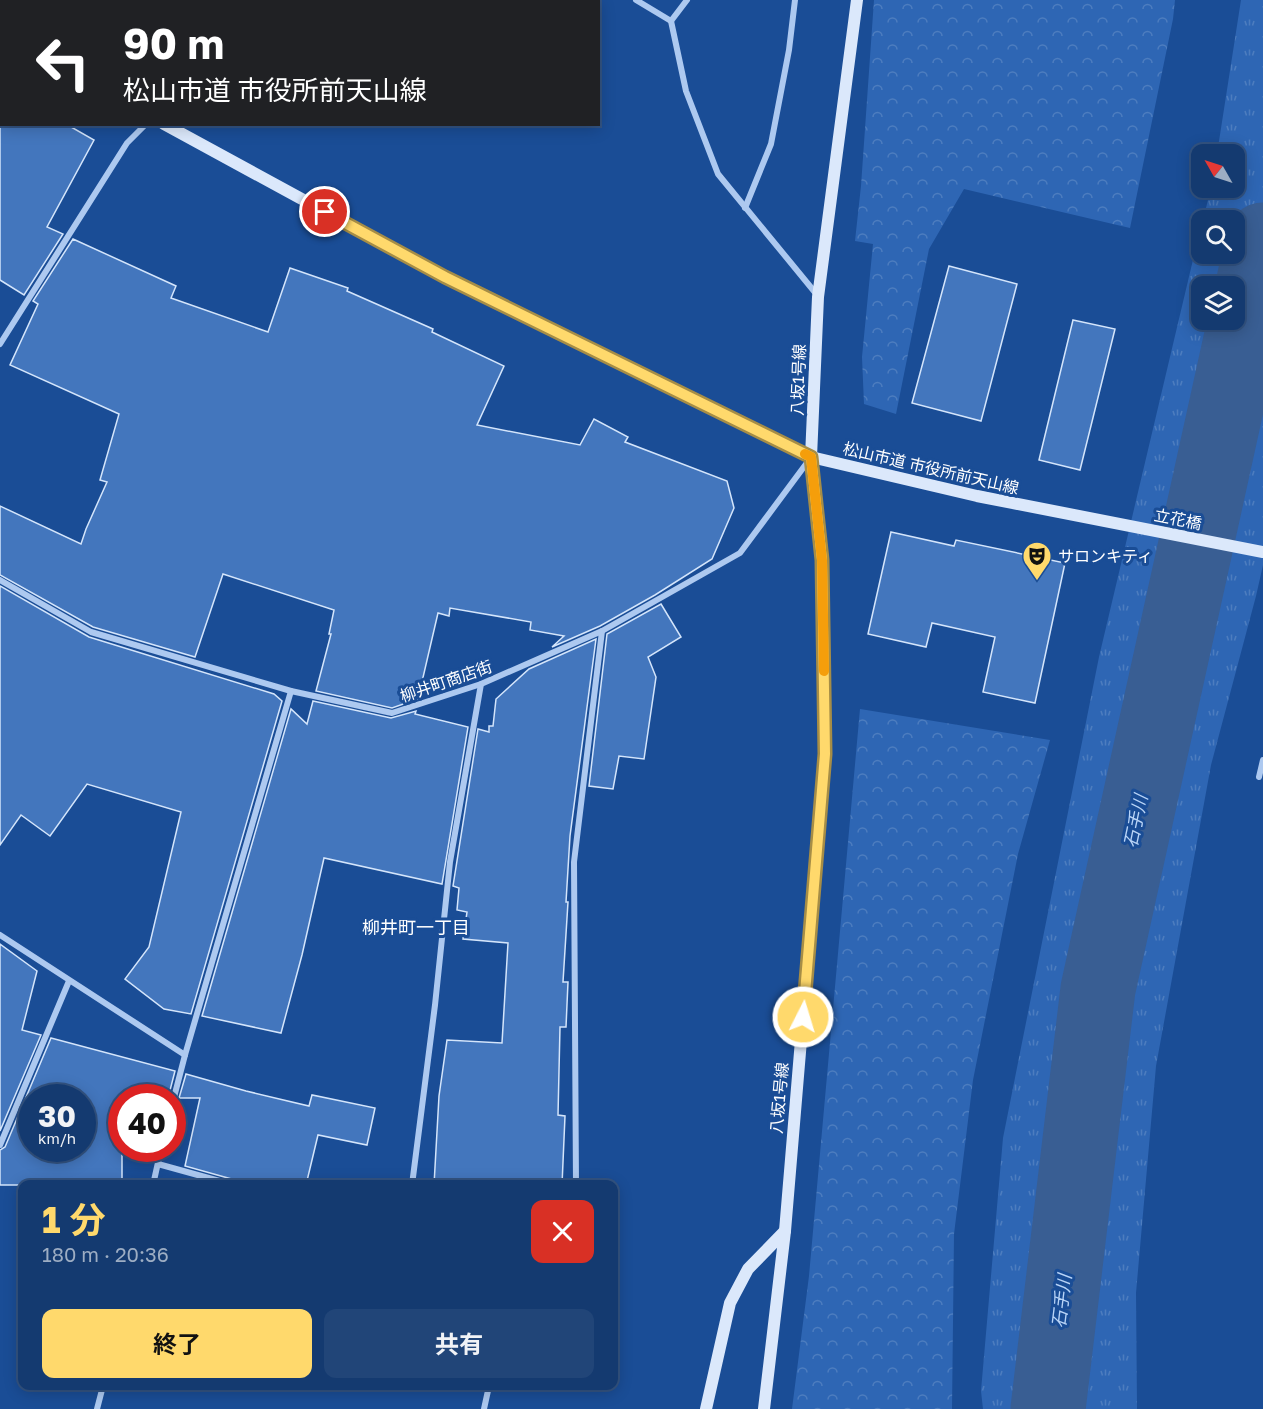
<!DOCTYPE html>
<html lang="ja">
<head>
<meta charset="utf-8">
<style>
  body { margin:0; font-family:"Golos Text","Noto Sans JP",sans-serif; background:#214578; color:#f1f3f6; height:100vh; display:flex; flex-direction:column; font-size:22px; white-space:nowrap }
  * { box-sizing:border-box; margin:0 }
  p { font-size:20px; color:#9dadc3 }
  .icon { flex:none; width:33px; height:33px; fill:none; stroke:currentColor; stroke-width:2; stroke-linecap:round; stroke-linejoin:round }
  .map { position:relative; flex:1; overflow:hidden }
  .panel { position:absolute; left:18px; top:1180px; width:600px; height:210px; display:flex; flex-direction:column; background:#143a70; border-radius:12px; box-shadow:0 3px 15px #0003,0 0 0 2px #335483 }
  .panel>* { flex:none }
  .hud { position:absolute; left:0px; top:0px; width:600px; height:126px; box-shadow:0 3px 15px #0003,0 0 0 2px #335483; background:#202124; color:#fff; overflow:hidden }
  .needle { width:39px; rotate:309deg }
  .fabs { position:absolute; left:1191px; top:144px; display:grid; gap:12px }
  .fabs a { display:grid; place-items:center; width:54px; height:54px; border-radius:12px; background:#143a70; box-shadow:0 3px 15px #0003,0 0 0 2px #335483; font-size:30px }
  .speed { position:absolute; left:18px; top:1084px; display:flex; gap:12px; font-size:30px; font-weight:700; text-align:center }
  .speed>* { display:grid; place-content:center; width:78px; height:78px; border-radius:50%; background:#143a70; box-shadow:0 3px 15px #0003,0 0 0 2px #335483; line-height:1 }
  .speed small { font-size:15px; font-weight:400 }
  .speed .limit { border:9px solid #d22; background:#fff; color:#111 }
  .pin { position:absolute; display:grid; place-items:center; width:51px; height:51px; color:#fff; margin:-26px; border:3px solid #fff; border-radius:50%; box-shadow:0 2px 6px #0007 }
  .me { position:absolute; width:66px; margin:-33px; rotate:5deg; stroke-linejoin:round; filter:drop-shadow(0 0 4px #0008) }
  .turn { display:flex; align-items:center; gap:21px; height:126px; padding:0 24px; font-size:27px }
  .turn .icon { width:78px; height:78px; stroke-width:2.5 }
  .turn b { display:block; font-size:42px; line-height:51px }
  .round { display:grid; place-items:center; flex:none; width:63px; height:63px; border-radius:12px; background:#214578 }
  .head { display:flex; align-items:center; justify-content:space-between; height:102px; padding:0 24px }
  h1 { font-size:36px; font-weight:700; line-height:45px; color:#ffd96c }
  .action { display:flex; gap:12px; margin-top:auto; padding:12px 24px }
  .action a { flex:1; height:69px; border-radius:12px; background:#ffd96c; color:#111; font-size:24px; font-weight:700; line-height:69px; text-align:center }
  .action a+a { background:#214578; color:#f1f3f6 }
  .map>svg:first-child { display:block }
</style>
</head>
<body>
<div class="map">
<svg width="1263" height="1409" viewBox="0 0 1263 1409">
  <defs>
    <pattern id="grass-tufts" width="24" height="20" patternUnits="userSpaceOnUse" patternTransform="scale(1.5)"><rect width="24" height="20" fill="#2e66b4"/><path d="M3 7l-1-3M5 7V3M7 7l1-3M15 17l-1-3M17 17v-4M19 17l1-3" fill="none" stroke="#4d7dbf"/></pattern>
    <pattern id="park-crowns" width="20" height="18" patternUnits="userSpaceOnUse" patternTransform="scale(1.5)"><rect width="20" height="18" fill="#2e66b4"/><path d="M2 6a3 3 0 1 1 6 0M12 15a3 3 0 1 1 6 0" fill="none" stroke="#4d7dbf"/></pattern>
  </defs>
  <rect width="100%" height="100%" fill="#1a4d96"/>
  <path fill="url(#grass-tufts)" fill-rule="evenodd" d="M1241 0H1263V565L1256 596 1211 765 1156 1066 1136 1293 1137 1409H983L981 1391 1003 1138 1099 657 1201 226 1202 254H1234V220H1203L1211 188H1234V154H1217ZM1202 286H1234V320H1202Z"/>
  <g fill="url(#park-crowns)">
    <path d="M874 0H1175L1173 19 1130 228 964 189 929 249 896 414 864 404 862 357 873 244 855 241 861 186Z"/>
    <path d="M860 709 1050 740 1018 854 973 1080 954 1234 952 1409H792L809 1276Z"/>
  </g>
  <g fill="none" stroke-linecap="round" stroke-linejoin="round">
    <path stroke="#395e93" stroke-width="75" d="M1048 1409 1098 989 1263 240"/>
  </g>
  <g fill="#4376bd" stroke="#d4e5fb" stroke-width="1.5" fill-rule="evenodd">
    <path d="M0 124H66L94 140 47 227 63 234 24 295 0 280Z"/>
    <path d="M73 239 176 286 171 298 268 332 290 268 348 288 347 291 433 329 432 332 504 366 477 425 580 445 594 419 628 437 625 442 727 481 734 508 712 559 655 595 600 626 552 647 564 636 530 630 531 622 450 608 449 616 438 613 418 699 392 708 316 691 331 634H329L334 610 223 574 195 657 93 627 0 575V506L81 544 86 529 107 482 100 480 119 414 10 365 38 304 33 301Z"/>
    <path d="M949 266 1017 284 981 421 912 403Z"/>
    <path d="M1073 320 1115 329 1080 470 1039 460Z"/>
    <path d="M891 532 954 546 956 540 1065 563 1035 703 983 692 995 637 932 623 926 647 868 634Z"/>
    <path d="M0 586 89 637 274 694 282 701 191 1014 164 1009 125 979 149 947 181 812 87 784 50 836 21 815 0 845Z"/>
    <path d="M661 604 681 637 648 657 656 677 644 759 619 756 613 789 589 786 607 634Z"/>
    <path d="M596 639 570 836 566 902H568L563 982H568L566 1027H560L558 1115 565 1116 562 1185H434L439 1096 447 1040 502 1043 508 943 463 939 467 912 457 910 459 888 453 886 478 729 489 732V726H493L496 699 529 669Z"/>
    <path d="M313 701 391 718 416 711 415 714 468 727 442 884 324 858 302 955 281 1033 202 1016 291 709 307 724Z"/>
    <path d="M0 944 37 971 22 1030 41 1035 0 1131Z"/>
    <path d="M51 1038 175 1071 168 1098H122V1185H0V1150L5 1147ZM32 1098H82V1149H32Z"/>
    <path d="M186 1074 246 1091 309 1106 312 1095 375 1108 367 1145 318 1135 306 1185H239L235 1180 185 1166 200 1098H179Z"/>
  </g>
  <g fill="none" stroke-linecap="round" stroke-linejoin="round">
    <g stroke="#adc9f0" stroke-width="6">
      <path d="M636 0 671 21 686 91 718 174 818 296"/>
      <path d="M243 2 244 0"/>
      <path d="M671 21 687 0"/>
      <path d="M745 208 771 144 789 50 795 0"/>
      <path d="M0 344 127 143 146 124"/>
      <path d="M0 580 91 632 291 691 392 713 481 684 602 631 740 553 809 460"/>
      <path d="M1259 777 1263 760"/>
      <path d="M0 935 185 1055"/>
      <path d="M172 1105 185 1055 291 691"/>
      <path d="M0 1145 69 981"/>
      <path d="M158 1164 234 1185"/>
      <path d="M153 1185 161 1149"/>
      <path d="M412 1185 435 1005 450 862 481 684"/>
      <path d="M576 1185 574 862 602 631"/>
      <path d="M97 1409 103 1386"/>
      <path d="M484 1409 489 1386"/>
    </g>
    <g stroke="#dbe8fb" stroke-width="12">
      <path d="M0 35H2"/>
      <path d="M164 124 445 277 811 457 977 496 1263 552"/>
      <path d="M706 1409 730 1303 748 1269 785 1231"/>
      <path d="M764 1409 785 1231 825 754 822 560 811 457 818 297 857 0"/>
    </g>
  </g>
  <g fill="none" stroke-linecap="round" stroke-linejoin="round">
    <g stroke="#a68d46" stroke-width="15">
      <path id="route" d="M325 212 445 277 811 457 822 560 825 754 803 1017"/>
    </g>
    <use href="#route" stroke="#ffd96c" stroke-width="10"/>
    <path stroke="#f59e0b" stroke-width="10" d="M805 454 811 457 822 560 824 671"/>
  </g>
  <defs>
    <g id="theatre-pin" transform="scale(1.5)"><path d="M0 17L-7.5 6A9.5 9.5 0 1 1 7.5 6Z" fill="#ffd96c" stroke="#1a4d96"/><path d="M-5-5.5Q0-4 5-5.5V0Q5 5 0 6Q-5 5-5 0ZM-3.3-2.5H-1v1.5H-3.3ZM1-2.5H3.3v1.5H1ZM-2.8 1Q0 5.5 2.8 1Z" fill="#111"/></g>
  </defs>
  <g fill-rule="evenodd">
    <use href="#theatre-pin" x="1037" y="556"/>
  </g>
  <g text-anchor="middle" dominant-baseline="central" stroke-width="6" stroke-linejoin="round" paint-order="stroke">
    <g font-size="16" fill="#fff" stroke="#1a4d96">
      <text transform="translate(798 380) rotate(-88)">八坂1号線</text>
      <text transform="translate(931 468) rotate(13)">松山市道 市役所前天山線</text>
      <text transform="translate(1178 519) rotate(11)">立花橋</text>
      <text transform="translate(446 681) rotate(-19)">柳井町商店街</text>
      <text transform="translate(779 1098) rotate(-85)">八坂1号線</text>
    </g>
    <g font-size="16" fill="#fff" stroke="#1a4d96" text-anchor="start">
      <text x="1058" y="556">サロンキティ</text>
    </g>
    <g font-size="18" font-style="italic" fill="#b9d4f7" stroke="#1a4d96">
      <text transform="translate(1135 821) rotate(-78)">石手川</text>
      <text transform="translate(1061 1301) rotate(-83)">石手川</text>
    </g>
    <g font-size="18" fill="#fff" stroke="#1a4d96">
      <text x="416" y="927">柳井町一丁目</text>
    </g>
  </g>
</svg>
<div class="fabs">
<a><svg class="needle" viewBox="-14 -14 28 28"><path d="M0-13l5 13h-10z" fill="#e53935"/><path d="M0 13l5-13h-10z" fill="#9dadc3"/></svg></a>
<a><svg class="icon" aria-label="search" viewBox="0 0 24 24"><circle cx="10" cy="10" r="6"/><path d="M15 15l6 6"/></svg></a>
<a><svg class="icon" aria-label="layers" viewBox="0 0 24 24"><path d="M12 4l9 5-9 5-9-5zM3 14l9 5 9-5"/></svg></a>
</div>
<div class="speed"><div>30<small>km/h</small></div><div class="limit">40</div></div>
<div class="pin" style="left:325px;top:212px;background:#d93025"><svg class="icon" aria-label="arrive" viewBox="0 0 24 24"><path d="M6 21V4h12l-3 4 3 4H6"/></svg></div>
<svg class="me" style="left:803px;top:1017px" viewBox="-20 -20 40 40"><circle r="17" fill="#ffd96c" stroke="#fff" stroke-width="3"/><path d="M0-11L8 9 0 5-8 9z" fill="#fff"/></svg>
<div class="hud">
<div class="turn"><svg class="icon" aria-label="left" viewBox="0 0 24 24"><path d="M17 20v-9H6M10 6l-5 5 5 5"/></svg><div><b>90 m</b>松山市道 市役所前天山線</div></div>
</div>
<section class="panel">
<div class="head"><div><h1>1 分</h1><p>180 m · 20:36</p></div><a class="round" style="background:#d93025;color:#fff"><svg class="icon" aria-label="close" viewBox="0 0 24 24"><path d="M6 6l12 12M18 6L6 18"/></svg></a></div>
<div class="action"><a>終了</a><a>共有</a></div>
</section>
</div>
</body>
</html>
